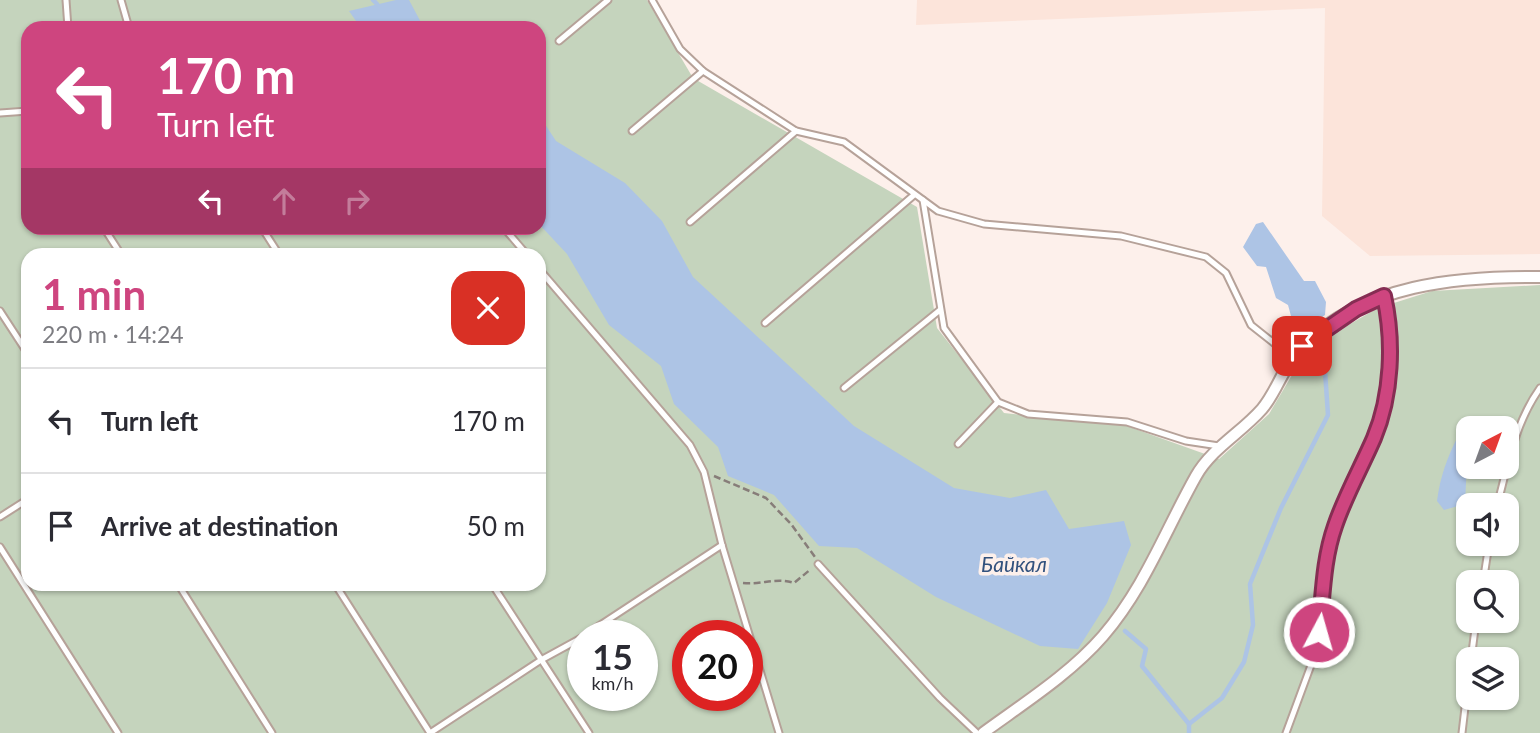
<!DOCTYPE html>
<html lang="en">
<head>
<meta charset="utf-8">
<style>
  body { margin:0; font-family:Lato,sans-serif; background:#f7f7f7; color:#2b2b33; height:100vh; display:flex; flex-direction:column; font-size:26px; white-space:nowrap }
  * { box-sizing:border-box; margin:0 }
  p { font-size:23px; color:#7c7c81 }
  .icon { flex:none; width:38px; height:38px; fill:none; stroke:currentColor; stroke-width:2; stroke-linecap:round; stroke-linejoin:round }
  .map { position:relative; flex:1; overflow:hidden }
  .sheet { position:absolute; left:21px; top:248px; width:525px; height:343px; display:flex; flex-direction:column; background:#fff; border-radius:21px; box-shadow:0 2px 5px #0004 }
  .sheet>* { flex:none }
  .banner { position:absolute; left:21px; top:21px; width:525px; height:214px; border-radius:21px; box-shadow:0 2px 5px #0004; background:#ce457f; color:#fff; overflow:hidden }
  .needle { width:46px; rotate:41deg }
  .buttons { position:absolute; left:1456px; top:416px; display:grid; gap:14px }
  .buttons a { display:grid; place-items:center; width:63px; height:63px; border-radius:14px; background:#fff; box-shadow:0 2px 5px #0004; font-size:35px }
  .speed { position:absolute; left:567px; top:620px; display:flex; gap:14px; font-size:35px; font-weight:700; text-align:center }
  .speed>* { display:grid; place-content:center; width:91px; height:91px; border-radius:50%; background:#fff; box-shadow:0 2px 5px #0004; line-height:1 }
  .speed small { font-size:18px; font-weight:400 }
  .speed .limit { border:10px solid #d22; background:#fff; color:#111 }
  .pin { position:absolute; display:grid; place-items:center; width:60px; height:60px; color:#fff; margin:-30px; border-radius:14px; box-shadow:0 4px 10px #0006 }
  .me { position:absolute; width:77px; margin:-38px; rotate:6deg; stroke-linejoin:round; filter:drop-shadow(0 0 5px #0008) }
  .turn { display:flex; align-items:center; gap:24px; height:147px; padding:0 21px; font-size:32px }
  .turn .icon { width:91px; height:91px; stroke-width:2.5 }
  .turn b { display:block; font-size:49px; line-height:60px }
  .lanes { display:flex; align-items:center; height:66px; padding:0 21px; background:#0003; justify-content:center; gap:35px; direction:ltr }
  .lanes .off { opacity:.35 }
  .round { display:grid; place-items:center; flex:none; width:74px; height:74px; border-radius:21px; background:#f7f7f7 }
  .head { display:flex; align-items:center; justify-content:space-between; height:119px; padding:0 21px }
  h1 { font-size:42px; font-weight:700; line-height:52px; color:#ce457f }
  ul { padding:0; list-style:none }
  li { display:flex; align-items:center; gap:21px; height:105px; padding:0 21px; border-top:2px solid #e1e1e2 }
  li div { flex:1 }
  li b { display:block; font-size:26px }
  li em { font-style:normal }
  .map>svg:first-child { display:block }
</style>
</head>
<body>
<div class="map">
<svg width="1540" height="733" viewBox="0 0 1540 733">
  <rect width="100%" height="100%" fill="#fdf0eb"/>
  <path fill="#fce4da" d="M917 0H1540V254L1370 256 1322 216 1325 8 916 25Z"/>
  <path fill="#c5d4bd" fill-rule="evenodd" d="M0 0H647L693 78 917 207 937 328 1004 413 1124 425 1219 459 1269 414 1308 348 1378 308 1432 291 1540 285V733H0ZM28 28H539V228H28ZM28 256H539V584H28ZM1468 429H1507V467H1468ZM1468 506H1507V544H1468ZM1468 583H1507V621H1468ZM583 635H642V695H583ZM688 635H747V695H688ZM1468 660H1507V698H1468Z"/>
  <g fill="#adc4e5">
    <path d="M396 0H409L424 28H361L349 11Z"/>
    <path d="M539 115 556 141 625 183 662 221 693 277 854 426 954 488 1010 498 1046 490 1069 529 1124 521 1131 545 1107 603 1078 649 1040 646 936 597 857 548 819 546 774 495 728 476 718 447 674 404 661 366 609 325 567 254 539 224Z"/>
    <path d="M1263 222 1304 281H1315L1326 302 1325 315 1307 328 1294 327 1288 305 1276 298 1266 267 1257 266 1243 247 1256 224Z"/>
    <path d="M1458 436 1468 441 1465 504 1444 510 1437 501C1440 477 1447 458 1458 436Z"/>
  </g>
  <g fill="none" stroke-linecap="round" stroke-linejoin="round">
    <g stroke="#adc4e5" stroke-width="4.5">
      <path d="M373 0 377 4"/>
      <path d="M1125 631 1146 649 1142 666 1189 724V733"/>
      <path d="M1189 724 1222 698 1244 662 1253 625 1250 584 1281 508 1328 415 1325 371"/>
    </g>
    <g stroke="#b6a299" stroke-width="9">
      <g id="service">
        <path d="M66 0 68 28"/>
        <path d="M121 0 129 28"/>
        <path d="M652 0 680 49 703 71 796 131 844 142 938 211 984 224 1121 236 1206 257 1226 273 1251 325 1275 344 1302 346"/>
        <path d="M559 41 608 0"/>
        <path d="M0 113 28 111"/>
        <path d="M632 131 703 71"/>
        <path d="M923 200 944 328 998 402 1028 414 1127 422 1186 441 1219 446"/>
        <path d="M690 222 796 131"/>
        <path d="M104 228 122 256"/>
        <path d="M262 228 280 256"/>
        <path d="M504 228 528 256"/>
        <path d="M539 269 690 445 704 472 722 545 779 733"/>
        <path d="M0 311 28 354"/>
        <path d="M765 323 914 195"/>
        <path d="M844 388 940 310"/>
        <path d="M958 444 998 402"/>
        <path d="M1497 506C1508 465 1515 423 1540 388"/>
        <path d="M0 517 28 499"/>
        <path d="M0 547 118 733"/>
        <path d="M818 564 940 698 977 733"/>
        <path d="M1483 583 1489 544"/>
        <path d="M178 584 272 733"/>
        <path d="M335 584 430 733"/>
        <path d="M492 584 589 733"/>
        <path d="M585 635 722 545"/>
        <path d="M1471 660 1476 621"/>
        <path d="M430 733 541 660 583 637"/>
        <path d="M1286 733 1317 649 1325 566 1334 528 1375 436 1387 388 1390 322 1384 296"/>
        <path d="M1462 733 1468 682"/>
      </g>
    </g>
    <g stroke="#b6a299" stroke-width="14">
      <path id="minor" d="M983 733C1024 703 1070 674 1103 636 1145 587 1165 531 1196 476 1212 448 1241 433 1262 409 1278 390 1284 364 1302 346 1365 284 1457 276 1540 277"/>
    </g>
    <g stroke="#877d79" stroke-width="2.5" stroke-dasharray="7 3.5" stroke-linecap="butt">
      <path d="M714 476 766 498 791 524 815 557"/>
      <path d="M743 583C762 585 776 577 794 583L811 569"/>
    </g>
    <use href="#service" stroke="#fff" stroke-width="5"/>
    <use href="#minor" stroke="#fff" stroke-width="10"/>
  </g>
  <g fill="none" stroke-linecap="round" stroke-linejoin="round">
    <g stroke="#862d53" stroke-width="18">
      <path id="route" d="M1302 346 1356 309 1384 296C1394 341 1392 395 1374 438 1361 468 1345 496 1335 526 1323 560 1323 596 1319 632"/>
    </g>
    <use href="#route" stroke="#ce457f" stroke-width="12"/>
  </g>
  <g text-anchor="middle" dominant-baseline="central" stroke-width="7" stroke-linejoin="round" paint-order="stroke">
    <g font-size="21" font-style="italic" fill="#32517d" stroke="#fdf0eb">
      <text x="1014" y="563">Байкал</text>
    </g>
  </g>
</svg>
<div class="buttons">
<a><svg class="needle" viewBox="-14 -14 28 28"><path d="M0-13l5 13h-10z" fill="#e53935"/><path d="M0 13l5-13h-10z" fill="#7c7c81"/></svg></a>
<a><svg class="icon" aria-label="sound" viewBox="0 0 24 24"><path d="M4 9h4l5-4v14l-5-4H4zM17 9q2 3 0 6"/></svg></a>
<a><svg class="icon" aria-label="search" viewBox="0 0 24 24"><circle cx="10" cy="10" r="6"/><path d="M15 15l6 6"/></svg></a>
<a><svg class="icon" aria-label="layers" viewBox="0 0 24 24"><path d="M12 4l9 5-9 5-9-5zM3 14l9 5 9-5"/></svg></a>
</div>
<div class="speed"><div>15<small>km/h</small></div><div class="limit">20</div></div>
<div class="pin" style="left:1302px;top:346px;background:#d93025"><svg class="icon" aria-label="arrive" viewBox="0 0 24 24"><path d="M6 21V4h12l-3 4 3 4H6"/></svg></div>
<svg class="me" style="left:1319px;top:632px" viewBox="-20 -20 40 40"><circle r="17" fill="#ce457f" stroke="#fff" stroke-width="3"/><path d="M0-11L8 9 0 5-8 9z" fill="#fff"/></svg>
<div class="banner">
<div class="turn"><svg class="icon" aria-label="left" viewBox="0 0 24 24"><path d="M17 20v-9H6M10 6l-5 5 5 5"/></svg><div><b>170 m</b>Turn left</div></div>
<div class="lanes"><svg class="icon" aria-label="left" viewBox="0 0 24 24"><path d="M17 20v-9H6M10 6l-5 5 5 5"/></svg><svg class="icon off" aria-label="ahead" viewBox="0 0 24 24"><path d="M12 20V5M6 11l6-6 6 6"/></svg><svg class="icon off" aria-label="right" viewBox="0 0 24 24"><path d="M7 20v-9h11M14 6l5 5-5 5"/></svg></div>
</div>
<section class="sheet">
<div class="head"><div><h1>1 min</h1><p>220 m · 14:24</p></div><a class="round" style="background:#d93025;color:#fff"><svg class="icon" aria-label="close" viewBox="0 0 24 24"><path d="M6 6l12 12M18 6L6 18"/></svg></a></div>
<ul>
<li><svg class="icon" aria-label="left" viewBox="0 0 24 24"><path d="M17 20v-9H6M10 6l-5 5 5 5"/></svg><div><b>Turn left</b></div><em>170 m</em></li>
<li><svg class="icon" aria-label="arrive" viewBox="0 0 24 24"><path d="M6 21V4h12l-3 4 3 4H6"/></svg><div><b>Arrive at destination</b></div><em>50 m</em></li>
</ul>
</section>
</div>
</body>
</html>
